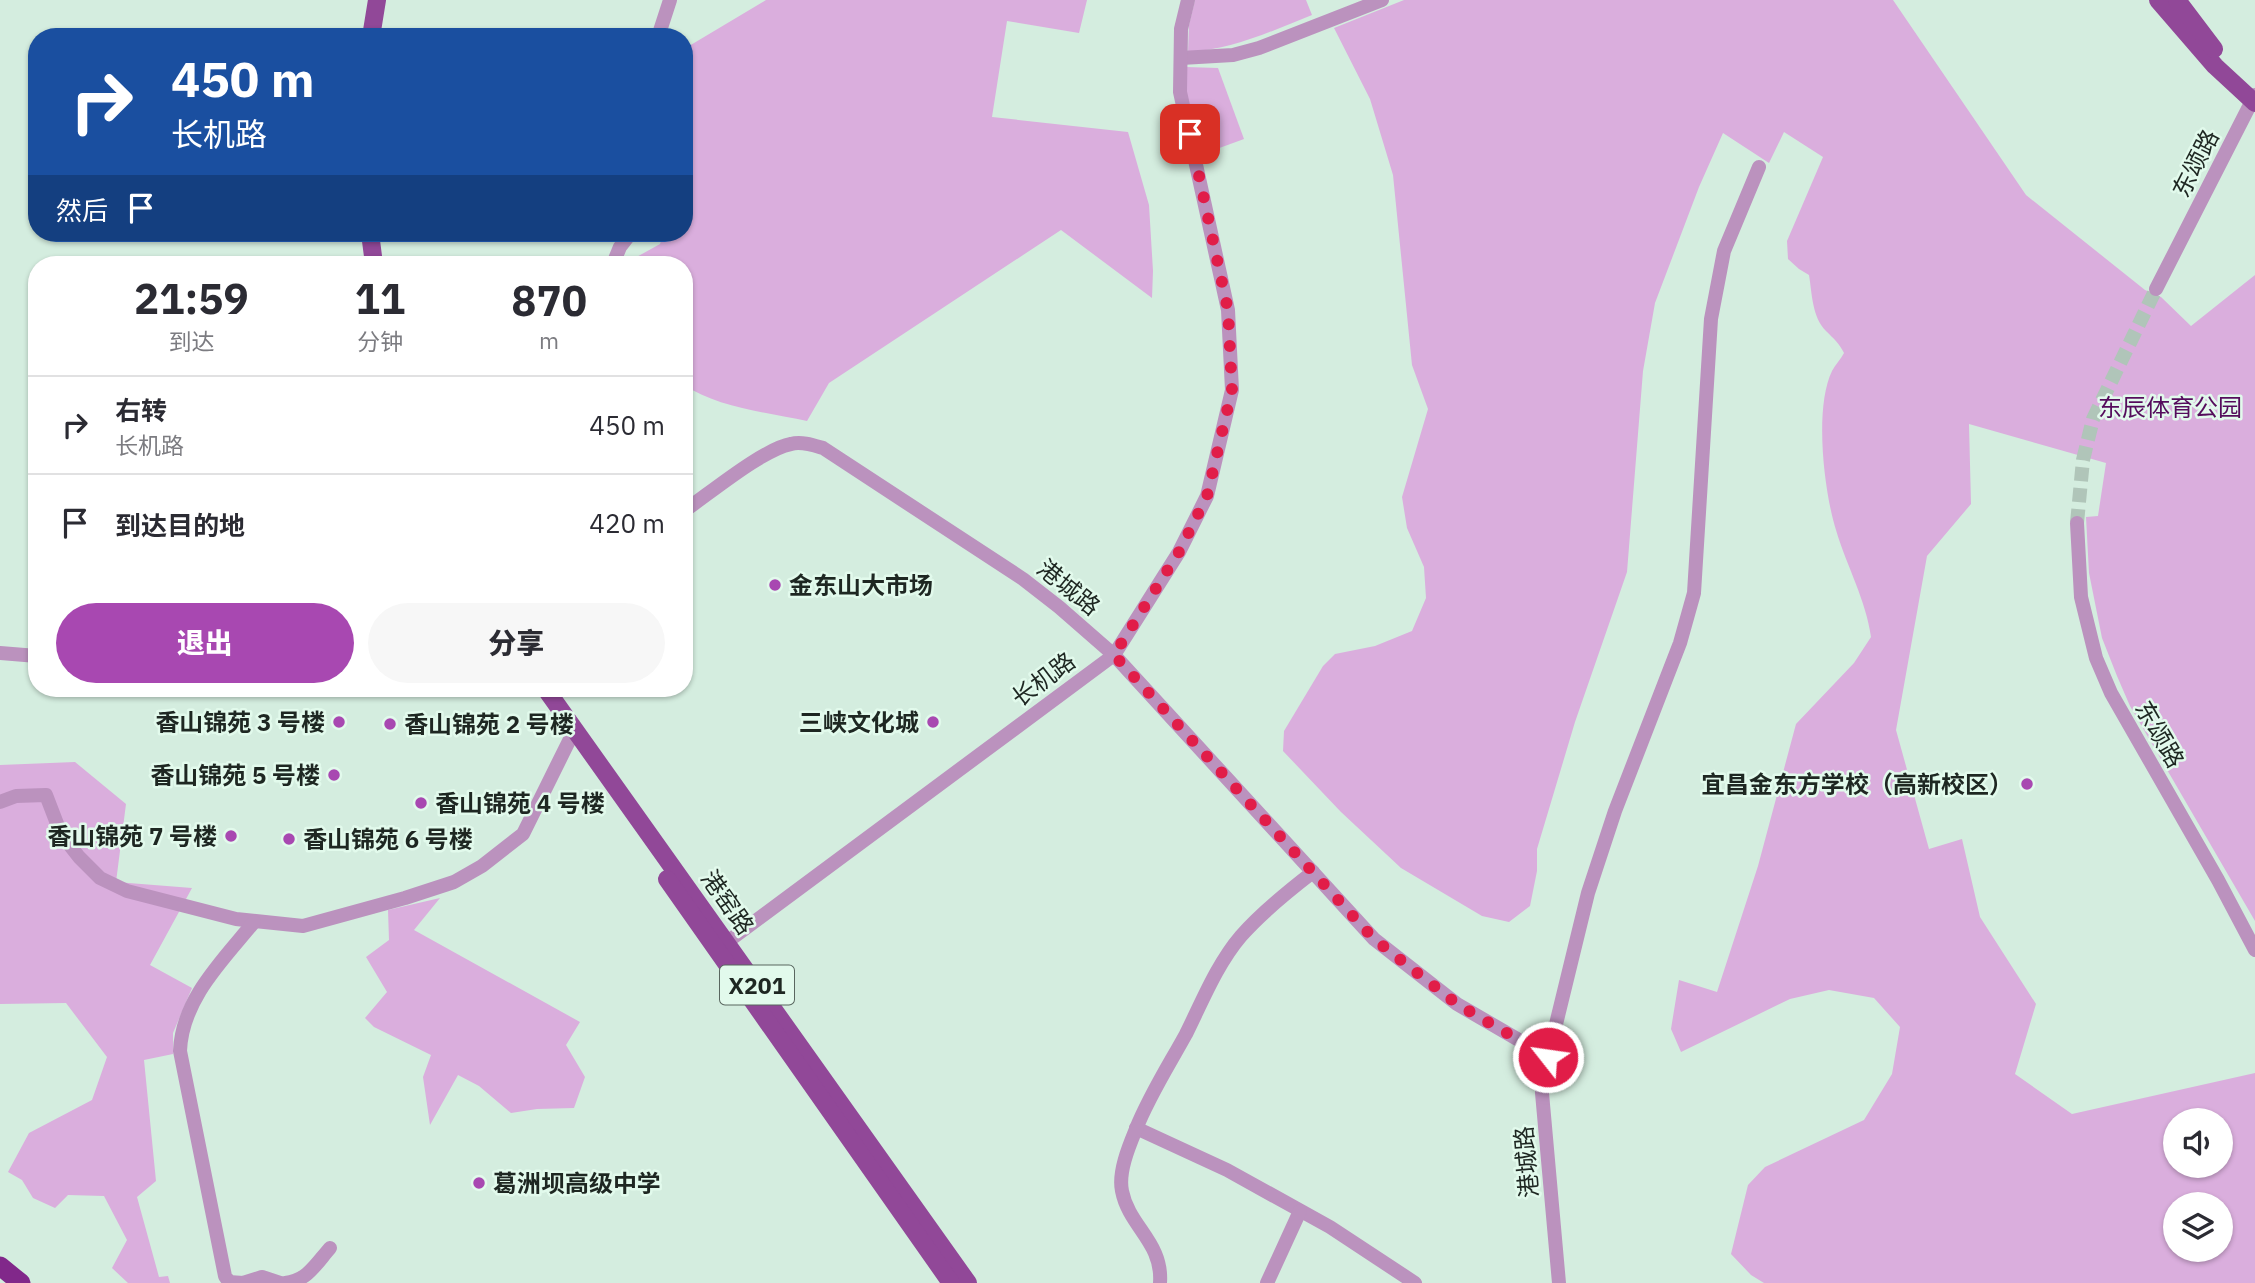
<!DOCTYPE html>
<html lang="zh">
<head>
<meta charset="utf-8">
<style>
  body { margin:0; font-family:"IBM Plex Sans","Noto Sans SC",sans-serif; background:#f7f7f7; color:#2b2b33; height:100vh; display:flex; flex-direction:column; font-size:26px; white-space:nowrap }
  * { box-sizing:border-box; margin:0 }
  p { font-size:23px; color:#7c7c81 }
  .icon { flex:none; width:38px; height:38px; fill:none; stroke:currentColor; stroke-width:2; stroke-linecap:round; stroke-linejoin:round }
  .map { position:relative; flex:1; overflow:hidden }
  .side { position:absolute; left:28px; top:256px; width:665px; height:441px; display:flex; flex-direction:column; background:#fff; border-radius:28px; box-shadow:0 2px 5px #0004 }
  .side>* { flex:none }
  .hud { position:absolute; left:28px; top:28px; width:665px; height:214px; border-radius:28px; box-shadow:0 2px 5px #0004; background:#1a4fa0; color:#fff; overflow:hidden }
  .buttons { position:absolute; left:2163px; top:1108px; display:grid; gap:14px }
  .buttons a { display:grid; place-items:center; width:70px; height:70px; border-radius:50%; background:#fff; box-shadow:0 2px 5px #0004; font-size:35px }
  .pin { position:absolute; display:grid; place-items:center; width:60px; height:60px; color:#fff; margin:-30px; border-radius:14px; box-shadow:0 4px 10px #0006 }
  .me { position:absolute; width:77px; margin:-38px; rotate:300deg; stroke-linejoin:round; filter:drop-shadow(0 0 5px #0008) }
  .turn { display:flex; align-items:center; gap:24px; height:147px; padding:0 28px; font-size:32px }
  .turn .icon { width:91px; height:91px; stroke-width:2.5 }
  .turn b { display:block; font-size:49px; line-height:60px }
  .then { display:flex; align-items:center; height:66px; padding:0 28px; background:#0003; gap:14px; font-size:26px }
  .eta { display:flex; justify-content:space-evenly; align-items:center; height:119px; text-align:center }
  .eta b { font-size:42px; font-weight:800; line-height:49px }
  .button { display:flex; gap:14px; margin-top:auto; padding:14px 28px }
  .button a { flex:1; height:80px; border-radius:42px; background:#a848b1; color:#fff; font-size:28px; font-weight:800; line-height:80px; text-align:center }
  .button a+a { background:#f7f7f7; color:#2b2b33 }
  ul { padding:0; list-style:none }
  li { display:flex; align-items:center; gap:21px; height:98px; padding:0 28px; border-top:2px solid #e1e1e2 }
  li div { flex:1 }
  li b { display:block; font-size:26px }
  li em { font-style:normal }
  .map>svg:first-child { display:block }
</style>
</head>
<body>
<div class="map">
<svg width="2255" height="1283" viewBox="0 0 2255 1283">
  <rect width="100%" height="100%" fill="#d4eddf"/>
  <g fill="#daaedd" fill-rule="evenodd">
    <path d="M766 0H1087L1079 33 1007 21 992 117 1128 132 1149 205 1153 271 1152 298 1061 230 829 383 807 421C769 413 716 407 684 385V264H633V259L660 244 664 233H684V49Z"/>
    <path d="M1195 0H1306L1312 15C1272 31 1231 50 1188 52L1189 25Z"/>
    <path d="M1404 0H1893L2026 195 2145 290 2161 297 2191 326 2255 275V921L2130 706 2117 676 2102 638 2089 573 2086 517 2098 516 2106 463 1969 424 1971 504 1927 556 1896 730 1929 849 1962 839 1980 917 2036 1004 2015 1074 2072 1114 2255 1073V1283H1764L1751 1275 1731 1254 1748 1185 1765 1167 1864 1120 1892 1074 1900 1027 1874 998 1829 990 1790 999 1681 1052 1671 1029 1679 980 1717 992 1758 866 1796 724 1854 663 1871 637C1866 600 1847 567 1836 530 1824 492 1814 408 1832 371 1835 365 1841 359 1844 353 1839 343 1834 339 1826 331 1812 317 1812 293 1809 275L1799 269 1788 259 1787 241 1823 157 1784 132 1769 163 1723 133 1699 187 1655 303 1643 371 1627 572 1575 722 1537 849V871L1530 906 1509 922 1482 916 1401 868 1341 812 1283 751 1284 731 1323 666 1335 654 1375 646 1412 631 1426 598 1424 567 1407 528 1402 497 1428 409 1412 365 1393 175 1370 99 1334 28ZM2175 1120H2221V1166H2175ZM2175 1204H2221V1250H2175Z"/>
    <path d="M1186 67 1218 68 1244 139 1203 154 1186 93Z"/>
    <path d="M75 762 126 804 116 882 192 888 150 965 192 988 173 1033V1054L144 1060 156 1181 137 1197 159 1277 168 1276 170 1283H128L112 1268 127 1240 104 1196 68 1195 55 1208 33 1198 22 1180 8 1172 29 1133 92 1100 107 1057 66 1003 0 1004V765Z"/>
    <path d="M440 898 414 930 580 1022 566 1045 585 1077 574 1108 537 1109 511 1113 479 1086 458 1075 430 1125 423 1077 431 1055 374 1027 365 1018 387 992 366 957 389 940 388 910Z"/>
  </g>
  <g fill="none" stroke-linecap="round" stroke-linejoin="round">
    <path stroke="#b0c5b9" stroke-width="14" stroke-dasharray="14 7" stroke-linecap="butt" d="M2077 523 2083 460 2093 419 2156 289"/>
    <g stroke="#bb92be" stroke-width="14">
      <path d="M658 37 670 0"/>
      <path d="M1181 58 1233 55 1259 48 1382 0"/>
      <path d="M613 264 620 247 631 233"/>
      <path d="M2156 289 2255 95"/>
      <path d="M684 511C709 494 763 449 791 444 801 441 813 445 823 448L1023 579 1059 607 1114 655 1374 939 1457 1004 1548 1057 1542 1093 1559 1283"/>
      <path d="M2077 523 2081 597 2096 658 2111 693 2218 880 2255 950"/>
      <path d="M0 653 37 656"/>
      <path d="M0 802 16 796 46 795 61 834 79 857 100 878 127 891 236 919 303 926 405 898 454 882 482 866 523 834 569 741"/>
      <path d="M254 922C223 960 182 999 180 1051L225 1276 229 1282 243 1283 262 1277 280 1283"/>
      <path d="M719 948 1114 655 1179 552 1207 496 1232 390 1228 310 1180 92 1181 29 1188 0"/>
      <path d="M1548 1057 1588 893 1615 811 1680 643 1694 593 1711 319 1724 251 1759 167"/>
      <path d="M1136 1128 1227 1170 1330 1227 1415 1283"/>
      <path d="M285 1283C307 1281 316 1264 330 1248"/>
      <path d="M1160 1283C1163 1242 1129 1227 1122 1191 1118 1172 1129 1146 1136 1129 1149 1096 1169 1065 1186 1034 1202 1002 1217 964 1241 936 1262 912 1287 892 1313 872"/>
      <path d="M1267 1283 1300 1211"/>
    </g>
    <g stroke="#914898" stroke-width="18">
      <path d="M2158 0 2215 66 2255 103"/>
      <path d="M2177 0 2214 49"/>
      <path d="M371 37 377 0"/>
      <path d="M370 233 374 264"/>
      <path d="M545 688 968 1283"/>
      <path d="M667 879 951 1283"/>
    </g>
    <path stroke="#81288a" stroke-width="19" d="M0 1266 21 1283"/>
  </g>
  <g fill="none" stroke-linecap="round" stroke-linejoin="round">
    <path stroke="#e11d48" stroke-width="12" stroke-dasharray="0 21.6" d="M1190 134 1228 310 1232 390 1207 496 1179 552 1114 655 1374 939 1457 1004 1548 1057"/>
  </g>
  <g fill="#a848b1" stroke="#e2faec" stroke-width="2.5">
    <circle cx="775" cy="585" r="7"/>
    <circle cx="339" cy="722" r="7"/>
    <circle cx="933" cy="722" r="7"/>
    <circle cx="390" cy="724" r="7"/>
    <circle cx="334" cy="775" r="7"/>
    <circle cx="2027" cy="784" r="7"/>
    <circle cx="421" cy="803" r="7"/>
    <circle cx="231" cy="836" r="7"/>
    <circle cx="289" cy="839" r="7"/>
    <circle cx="479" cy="1183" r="7"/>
  </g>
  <g text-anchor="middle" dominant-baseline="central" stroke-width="5" stroke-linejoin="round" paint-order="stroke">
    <rect fill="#e2faec" stroke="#59665f" stroke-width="2" x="720" y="965.5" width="74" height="39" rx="5"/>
    <g font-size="23" font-weight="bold" fill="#1e2722">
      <text x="757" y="985">X201</text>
    </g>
    <g font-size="24" fill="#1e2722" stroke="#e2faec">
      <text transform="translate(2195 163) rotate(-63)">东颂路</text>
      <text transform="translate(1069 587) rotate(39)">港城路</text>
      <text transform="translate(1043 679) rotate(-37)">长机路</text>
      <text transform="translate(2160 734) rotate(60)">东颂路</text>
      <text transform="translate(728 902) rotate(55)">港窑路</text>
      <text transform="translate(1526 1162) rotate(-95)">港城路</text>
    </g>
    <g font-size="24" fill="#550c5c" stroke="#e2faec">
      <text x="2170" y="407">东辰体育公园</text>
    </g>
    <g font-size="24" font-weight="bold" fill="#1e2722" stroke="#e2faec" text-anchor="start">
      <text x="789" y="585">金东山大市场</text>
      <text x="325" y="722" text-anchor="end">香山锦苑 3 号楼</text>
      <text x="919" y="722" text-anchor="end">三峡文化城</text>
      <text x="404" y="724">香山锦苑 2 号楼</text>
      <text x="320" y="775" text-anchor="end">香山锦苑 5 号楼</text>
      <text x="2013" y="784" text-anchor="end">宜昌金东方学校（高新校区）</text>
      <text x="435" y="803">香山锦苑 4 号楼</text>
      <text x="217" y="836" text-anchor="end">香山锦苑 7 号楼</text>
      <text x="303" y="839">香山锦苑 6 号楼</text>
      <text x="493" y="1183">葛洲坝高级中学</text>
    </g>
  </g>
</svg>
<div class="buttons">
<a><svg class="icon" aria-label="sound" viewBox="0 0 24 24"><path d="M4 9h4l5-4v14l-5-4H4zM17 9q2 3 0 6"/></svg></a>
<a><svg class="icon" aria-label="layers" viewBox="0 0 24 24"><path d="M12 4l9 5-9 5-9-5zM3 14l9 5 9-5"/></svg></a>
</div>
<div class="pin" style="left:1190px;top:134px;background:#d93025"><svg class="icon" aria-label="arrive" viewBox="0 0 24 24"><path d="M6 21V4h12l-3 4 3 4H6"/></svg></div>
<svg class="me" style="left:1548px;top:1057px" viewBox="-20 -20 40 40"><circle r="17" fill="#e11d48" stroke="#fff" stroke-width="3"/><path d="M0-11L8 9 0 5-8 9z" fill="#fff"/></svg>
<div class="hud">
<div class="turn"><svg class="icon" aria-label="right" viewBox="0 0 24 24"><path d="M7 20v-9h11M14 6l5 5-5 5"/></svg><div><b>450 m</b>长机路</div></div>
<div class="then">然后<svg class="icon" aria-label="arrive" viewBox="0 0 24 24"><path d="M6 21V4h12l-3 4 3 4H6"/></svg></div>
</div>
<section class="side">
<div class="eta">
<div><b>21:59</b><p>到达</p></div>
<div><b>11</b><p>分钟</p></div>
<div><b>870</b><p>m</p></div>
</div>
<ul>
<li><svg class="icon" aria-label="right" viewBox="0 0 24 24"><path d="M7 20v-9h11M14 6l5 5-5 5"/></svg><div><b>右转</b><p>长机路</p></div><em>450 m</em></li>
<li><svg class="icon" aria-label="arrive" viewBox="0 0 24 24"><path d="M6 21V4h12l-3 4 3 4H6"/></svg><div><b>到达目的地</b></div><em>420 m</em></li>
</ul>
<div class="button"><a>退出</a><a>分享</a></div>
</section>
</div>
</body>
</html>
